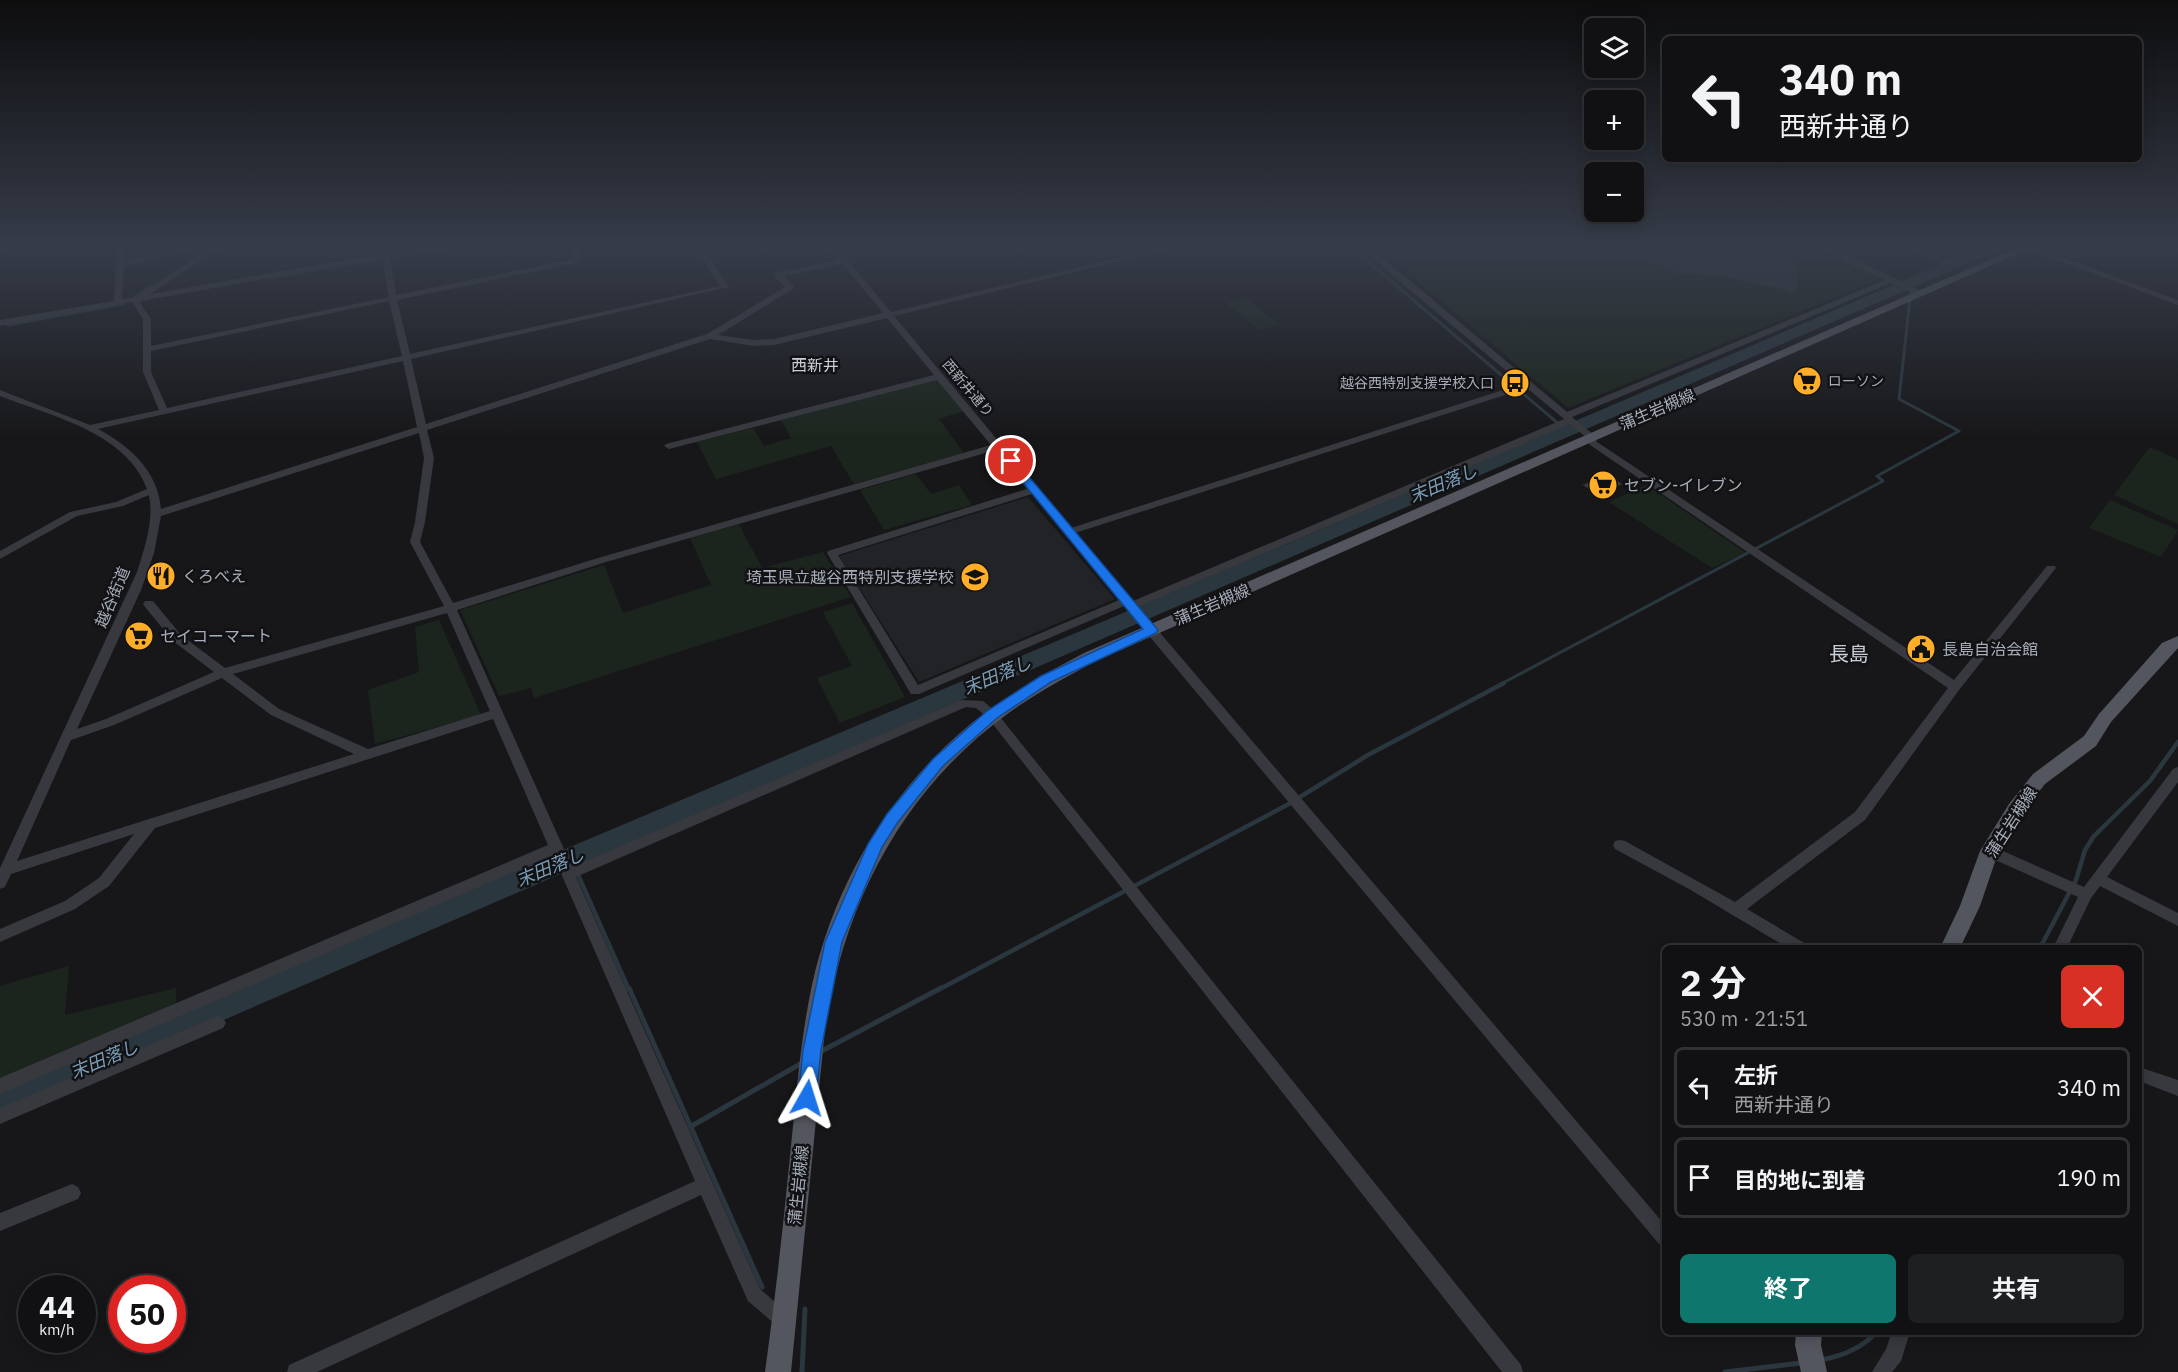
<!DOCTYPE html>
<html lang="ja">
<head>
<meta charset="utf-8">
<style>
  body { margin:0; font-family:"IBM Plex Sans","Noto Sans JP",sans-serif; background:#1e1f21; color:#f1f3f6; height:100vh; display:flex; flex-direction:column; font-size:22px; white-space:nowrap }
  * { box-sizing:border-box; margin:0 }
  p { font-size:20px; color:#9c9da0 }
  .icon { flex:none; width:33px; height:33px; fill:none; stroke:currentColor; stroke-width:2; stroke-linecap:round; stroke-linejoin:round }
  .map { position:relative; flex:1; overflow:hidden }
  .drawer { position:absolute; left:1662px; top:945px; width:480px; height:390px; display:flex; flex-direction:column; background:#111113; border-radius:9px; box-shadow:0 3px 15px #0003,0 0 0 2px #303133 }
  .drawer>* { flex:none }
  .banner { position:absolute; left:1662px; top:36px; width:480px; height:126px; border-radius:9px; box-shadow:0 3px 15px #0003,0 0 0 2px #303133; background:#111113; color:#f1f3f6; overflow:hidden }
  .controls { position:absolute; left:1584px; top:18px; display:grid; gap:12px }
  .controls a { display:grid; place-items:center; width:60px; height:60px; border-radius:9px; background:#111113; box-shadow:0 3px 15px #0003,0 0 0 2px #303133; font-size:30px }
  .speed { position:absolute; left:18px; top:1275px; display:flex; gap:12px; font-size:30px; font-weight:700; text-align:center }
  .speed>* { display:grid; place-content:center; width:78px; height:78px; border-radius:50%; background:#111113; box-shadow:0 3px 15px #0003,0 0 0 2px #303133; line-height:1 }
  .speed small { font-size:15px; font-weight:400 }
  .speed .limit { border:9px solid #d22; background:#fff; color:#111 }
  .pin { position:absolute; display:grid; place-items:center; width:51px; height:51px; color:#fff; margin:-26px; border:3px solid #fff; border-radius:50%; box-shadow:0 2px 6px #0007 }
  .me { position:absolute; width:66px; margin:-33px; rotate:6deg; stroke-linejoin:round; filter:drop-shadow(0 0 4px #0008) }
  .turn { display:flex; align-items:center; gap:21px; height:126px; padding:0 18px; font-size:27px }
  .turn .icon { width:78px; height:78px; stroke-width:2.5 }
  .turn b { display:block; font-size:42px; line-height:51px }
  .round { display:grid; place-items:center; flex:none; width:63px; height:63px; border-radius:9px; background:#1e1f21 }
  .overview { display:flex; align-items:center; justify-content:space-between; height:102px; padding:0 18px }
  h1 { font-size:36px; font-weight:700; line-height:45px }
  .button { display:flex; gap:12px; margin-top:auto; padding:12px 18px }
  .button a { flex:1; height:69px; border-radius:9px; background:#0f766e; color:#fff; font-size:24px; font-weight:700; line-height:69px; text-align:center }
  .button a+a { background:#1e1f21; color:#f1f3f6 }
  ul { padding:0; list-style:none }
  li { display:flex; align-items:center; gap:18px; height:81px; margin:0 12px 9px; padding:0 6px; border:3px solid #303133; border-radius:9px }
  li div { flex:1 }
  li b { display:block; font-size:22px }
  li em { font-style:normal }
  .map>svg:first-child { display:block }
</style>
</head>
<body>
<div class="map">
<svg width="2178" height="1372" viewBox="0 0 2178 1372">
  <rect width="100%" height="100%" fill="#171719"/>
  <path fill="#222326" d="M1028 497 1115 599 919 682 839 556Z"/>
  <g fill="#1c251d">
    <path d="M1377 247H1819L1879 279 1568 408Z"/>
    <path d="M1245 297 1279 324 1260 330 1226 303Z"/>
    <path d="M938 379 964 411 939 419 964 453 854 484 831 446 716 479 697 442 753 428 764 446 791 438 781 420Z"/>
    <path d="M2150 447 2178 460V524L2114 495Z"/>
    <path d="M916 474 931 494 959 485 972 505 884 530 860 490Z"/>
    <path d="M1646 485 1745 552V553L1712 568 1609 502Z"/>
    <path d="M2110 500 2178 530 2161 557 2089 528Z"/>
    <path d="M739 524 762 568 823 552 851 597 534 698 531 688 499 696 460 610 604 565 623 613 711 585 690 538Z"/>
    <path d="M852 603 905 697 840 723 817 678 852 666 823 612Z"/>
    <path d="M439 620 481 715 375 744 368 690 419 672 415 627Z"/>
    <path d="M69 966 65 1015 176 988V1005L0 1083V986Z"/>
  </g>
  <path fill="#2b373e" d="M1609 247H1783C1797 263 1800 274 1795 294L1781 289 1721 276 1678 273Z"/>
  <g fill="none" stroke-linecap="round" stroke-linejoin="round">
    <g stroke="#2b373e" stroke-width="3">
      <path d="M1351 247 1567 431"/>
      <path d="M1910 247 1950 264"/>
      <path d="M269 278 447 247"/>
      <path d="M135 297 152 286"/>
      <path d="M8 325 122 304"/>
      <path d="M1501 684 1883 481 1877 476 1959 431 1899 399 1912 280"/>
    </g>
    <g stroke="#2b373e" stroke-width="4.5">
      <path d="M571 859 629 990"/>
      <path d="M2040 948 2076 880 2085 850 2094 836 2150 781 2178 742"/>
      <path d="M938 990 1287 805 1368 755 1504 683"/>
    </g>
    <g stroke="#2b373e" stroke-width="5">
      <path d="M629 988 762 1287"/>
      <path d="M818 1053 941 988"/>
      <path d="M690 1127 802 1063"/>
      <path d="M1821 1360C1842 1356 1862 1349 1876 1332"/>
      <path d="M802 1372 805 1309"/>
      <path d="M1725 1372 1801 1363"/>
    </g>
    <path fill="#2b373e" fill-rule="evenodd" d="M1982 247H2001L1999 250 0 1117V1088L1388 501Z"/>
  </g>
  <path fill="#404246" stroke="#303135" stroke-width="1.5" d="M1608 475 1621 484 1597 494 1584 485Z"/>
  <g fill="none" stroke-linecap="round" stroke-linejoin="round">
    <g fill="#37393e" fill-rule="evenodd">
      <path d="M3 247H11L0 257V250Z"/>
      <path d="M117 247H125L124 262 184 247H197L124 267 122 299 135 297 213 247H222L150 294 381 254 380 247H388L389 252 420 247H437L390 257 396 295 574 259 571 247H579L581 262 397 300 410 354 720 286 695 247H703L729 287 411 359 426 424 707 334 785 287 775 277V273L839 260 829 247H837L891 312 1164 247H1177L894 316 1071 528 1522 384 1378 263 1365 247H1373L1384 259 1567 412 1885 280 1851 265 1821 247H1831L1925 293 1918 295 1891 283 1572 417 1594 435 1597 442 1954 680 2047 566H2055L2056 568 1959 690 1865 820 1747 909 1806 944 1808 948H1788L1689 889 1615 849 1613 845 1615 841 1620 840 1625 841 1735 902 1855 812 1948 688 1590 445 1587 438 1570 424 1138 607 1665 1225V1247L1659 1244 1124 606 919 694H911L827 553 828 551 1027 489 996 450 606 562 457 610 572 867 961 700 983 701 996 712 1521 1365 1523 1372H1502L988 718 976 708 966 707 576 877 760 1289 789 1314 792 1320 789 1326 783 1329 777 1326 748 1301 701 1195 317 1372H287L289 1365 695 1181 553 855 0 1094V1078L548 845 493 719 155 828 109 886 75 909 0 942V929L65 901 99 878 134 834 11 874 5 887 0 889V868L137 572C145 547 154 521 149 495L123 506 77 516 0 559V551L70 512 116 502 147 489C126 432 51 416 0 396V390L90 425 159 410 143 372V319L132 302 0 326V320L114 301ZM382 258 389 297 151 346V319L140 303 141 301ZM843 264 883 313 774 339 754 340 718 335 793 289V285L784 276ZM389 301 402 356 167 408 151 372V351ZM887 318 934 375 666 444 664 446 669 449 937 380 991 445 598 558 453 603 420 542 425 522 434 458 427 430 710 339 754 346 774 345ZM403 361 417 427 161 509C158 471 130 446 98 429ZM1527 388 1564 419 1133 601 1075 533ZM419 433 424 458 415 522 410 542 444 606 225 668 181 635 153 601H145L143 604 145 607 173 641 214 672 106 719 77 729 141 590 154 553 161 516ZM1032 494 1119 600 918 685 838 555ZM447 613 490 711 368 749 279 709 233 674ZM222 678 271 715 354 754 17 861 71 740 114 725Z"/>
      <path d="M1975 247H1985L1946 265 1939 263Z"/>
      <path d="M2023 247H2034L2178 300V305Z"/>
      <path d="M2178 767V782L2107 877 2178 913V926L2100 886 2091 898 2067 948H2053L2078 897 1984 855 1982 851 1984 847 1989 846 1994 847 2084 887 2173 769Z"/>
      <path d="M218 1016 223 1018 226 1023 223 1028 0 1124V1108Z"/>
      <path d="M2139 1067 2178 1080V1096L2139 1081Z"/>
      <path d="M72 1184 78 1187 81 1193 78 1199 0 1231V1213Z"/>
      <path d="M1892 1332H1910L1901 1361 1892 1372H1872L1886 1349Z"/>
    </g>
    <g fill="#53565e" fill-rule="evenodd">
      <path d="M2019 247H2033L1096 661C1066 677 1037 693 1010 712 904 788 844 902 825 1029L791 1372H765C775 1300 783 1228 790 1156 796 1099 800 1041 812 985 833 889 885 799 959 734 996 701 1040 676 1084 653Z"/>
      <path d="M2178 636V648L2111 722 2096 746 2045 784 2021 814 1998 853 1980 906 1960 948H1940L1960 906 1980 851 2009 804 2033 774 2084 736 2099 714 2162 643Z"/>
      <path d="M1796 1332H1822L1821 1345 1827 1372H1801L1795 1345Z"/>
    </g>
  </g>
  <linearGradient id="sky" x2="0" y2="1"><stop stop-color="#0d0d0e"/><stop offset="0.56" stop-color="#363c49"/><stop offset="1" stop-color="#363c49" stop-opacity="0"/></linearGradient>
  <rect width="2178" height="439" fill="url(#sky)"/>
  <path fill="#1a73e8" stroke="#114b97" stroke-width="1.5" d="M1011 458 1014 459 1158 630 1156 633 1051 682 997 718 943 766 898 822 882 847 842 942 821 1050 816 1098 814 1104 807 1106 801 1104 798 1098 803 1050 825 942 868 844 887 814 933 759 987 711 1041 676 1143 629 1007 463V459Z"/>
  <defs>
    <g id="supermarket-disc" transform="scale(1.5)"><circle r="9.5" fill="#ffae29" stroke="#121214"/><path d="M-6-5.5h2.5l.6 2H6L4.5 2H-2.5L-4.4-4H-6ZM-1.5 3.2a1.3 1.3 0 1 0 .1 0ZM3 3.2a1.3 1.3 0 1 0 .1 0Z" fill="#111"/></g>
    <g id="bus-disc" transform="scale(1.5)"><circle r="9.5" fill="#ffae29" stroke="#121214"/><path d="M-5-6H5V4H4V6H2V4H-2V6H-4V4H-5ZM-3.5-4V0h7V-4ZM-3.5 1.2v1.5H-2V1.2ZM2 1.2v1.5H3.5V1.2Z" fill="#111"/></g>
    <g id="restaurant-disc" transform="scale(1.5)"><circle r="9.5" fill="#ffae29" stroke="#121214"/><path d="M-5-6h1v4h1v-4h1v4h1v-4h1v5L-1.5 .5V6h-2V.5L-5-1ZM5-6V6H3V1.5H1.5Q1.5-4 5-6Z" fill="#111"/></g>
    <g id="school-disc" transform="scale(1.5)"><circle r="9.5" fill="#ffae29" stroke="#121214"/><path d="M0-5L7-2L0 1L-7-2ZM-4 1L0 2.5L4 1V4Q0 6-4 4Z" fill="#111"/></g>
    <g id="civic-disc" transform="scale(1.5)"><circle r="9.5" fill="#ffae29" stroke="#121214"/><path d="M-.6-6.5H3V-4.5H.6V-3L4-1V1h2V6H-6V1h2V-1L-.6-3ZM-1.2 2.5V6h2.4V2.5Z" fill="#111"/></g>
  </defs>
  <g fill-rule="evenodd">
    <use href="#supermarket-disc" x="1807" y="381"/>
    <use href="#bus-disc" x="1515" y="383"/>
    <use href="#supermarket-disc" x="1603" y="485"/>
    <use href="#restaurant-disc" x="161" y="576"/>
    <use href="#school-disc" x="975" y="577"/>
    <use href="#supermarket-disc" x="139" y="636"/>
    <use href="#civic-disc" x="1921" y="649"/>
  </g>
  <g text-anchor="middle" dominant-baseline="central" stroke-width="5" stroke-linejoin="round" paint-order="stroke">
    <g font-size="14" fill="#a7aeba" stroke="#121214" text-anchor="start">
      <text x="1828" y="381">ローソン</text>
      <text x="1494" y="383" text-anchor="end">越谷西特別支援学校入口</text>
    </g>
    <g font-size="14" fill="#a7aeba" stroke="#121214">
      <text transform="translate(968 388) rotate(50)">西新井通り</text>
    </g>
    <g font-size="16" fill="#c9cdd6" stroke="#121214">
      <text x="815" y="365">西新井</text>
    </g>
    <g font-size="16" fill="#a7aeba" stroke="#121214">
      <text transform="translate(1657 409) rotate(-23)">蒲生岩槻線</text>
      <text transform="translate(112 597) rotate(-67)">越谷街道</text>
      <text transform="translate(1212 604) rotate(-23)">蒲生岩槻線</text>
      <text transform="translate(2011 822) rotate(-57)">蒲生岩槻線</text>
      <text transform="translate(798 1185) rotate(-84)">蒲生岩槻線</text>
    </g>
    <g font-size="16" fill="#a7aeba" stroke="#121214" text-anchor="start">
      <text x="1624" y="485">セブン-イレブン</text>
      <text x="182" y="576">くろべえ</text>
      <text x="954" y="577" text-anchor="end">埼玉県立越谷西特別支援学校</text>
      <text x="160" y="636">セイコーマート</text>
      <text x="1942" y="649">長島自治会館</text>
    </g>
    <g font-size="18" font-style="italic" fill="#7b9eb8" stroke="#121214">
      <text transform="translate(1443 483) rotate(-23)">末田落し</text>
      <text transform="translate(997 675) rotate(-23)">末田落し</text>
      <text transform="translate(550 867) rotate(-23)">末田落し</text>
      <text transform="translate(104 1059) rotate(-23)">末田落し</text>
    </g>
    <g font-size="20" fill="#c9cdd6" stroke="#121214">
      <text x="1849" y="653">長島</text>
    </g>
  </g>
</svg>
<div class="controls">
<a><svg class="icon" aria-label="layers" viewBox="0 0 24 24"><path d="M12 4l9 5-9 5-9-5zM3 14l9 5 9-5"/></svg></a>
<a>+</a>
<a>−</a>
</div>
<div class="speed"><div>44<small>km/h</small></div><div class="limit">50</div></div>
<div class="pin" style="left:1011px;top:461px;background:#d93025"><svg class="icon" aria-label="arrive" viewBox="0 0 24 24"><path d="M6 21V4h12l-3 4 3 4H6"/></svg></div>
<svg class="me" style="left:807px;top:1098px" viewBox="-20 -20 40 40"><path d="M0-17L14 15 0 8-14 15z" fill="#1a73e8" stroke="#fff" stroke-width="4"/></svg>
<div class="banner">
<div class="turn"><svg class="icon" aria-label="left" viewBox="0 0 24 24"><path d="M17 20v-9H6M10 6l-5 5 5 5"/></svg><div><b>340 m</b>西新井通り</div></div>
</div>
<section class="drawer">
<div class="overview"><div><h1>2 分</h1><p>530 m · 21:51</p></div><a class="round" style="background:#d93025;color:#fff"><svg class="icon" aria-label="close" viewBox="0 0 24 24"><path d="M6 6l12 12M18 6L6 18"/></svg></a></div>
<ul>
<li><svg class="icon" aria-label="left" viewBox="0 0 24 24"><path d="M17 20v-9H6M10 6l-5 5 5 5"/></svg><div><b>左折</b><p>西新井通り</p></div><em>340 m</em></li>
<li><svg class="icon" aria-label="arrive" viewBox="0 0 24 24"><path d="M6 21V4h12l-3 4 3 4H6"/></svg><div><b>目的地に到着</b></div><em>190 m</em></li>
</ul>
<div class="button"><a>終了</a><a>共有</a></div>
</section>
</div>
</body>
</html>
